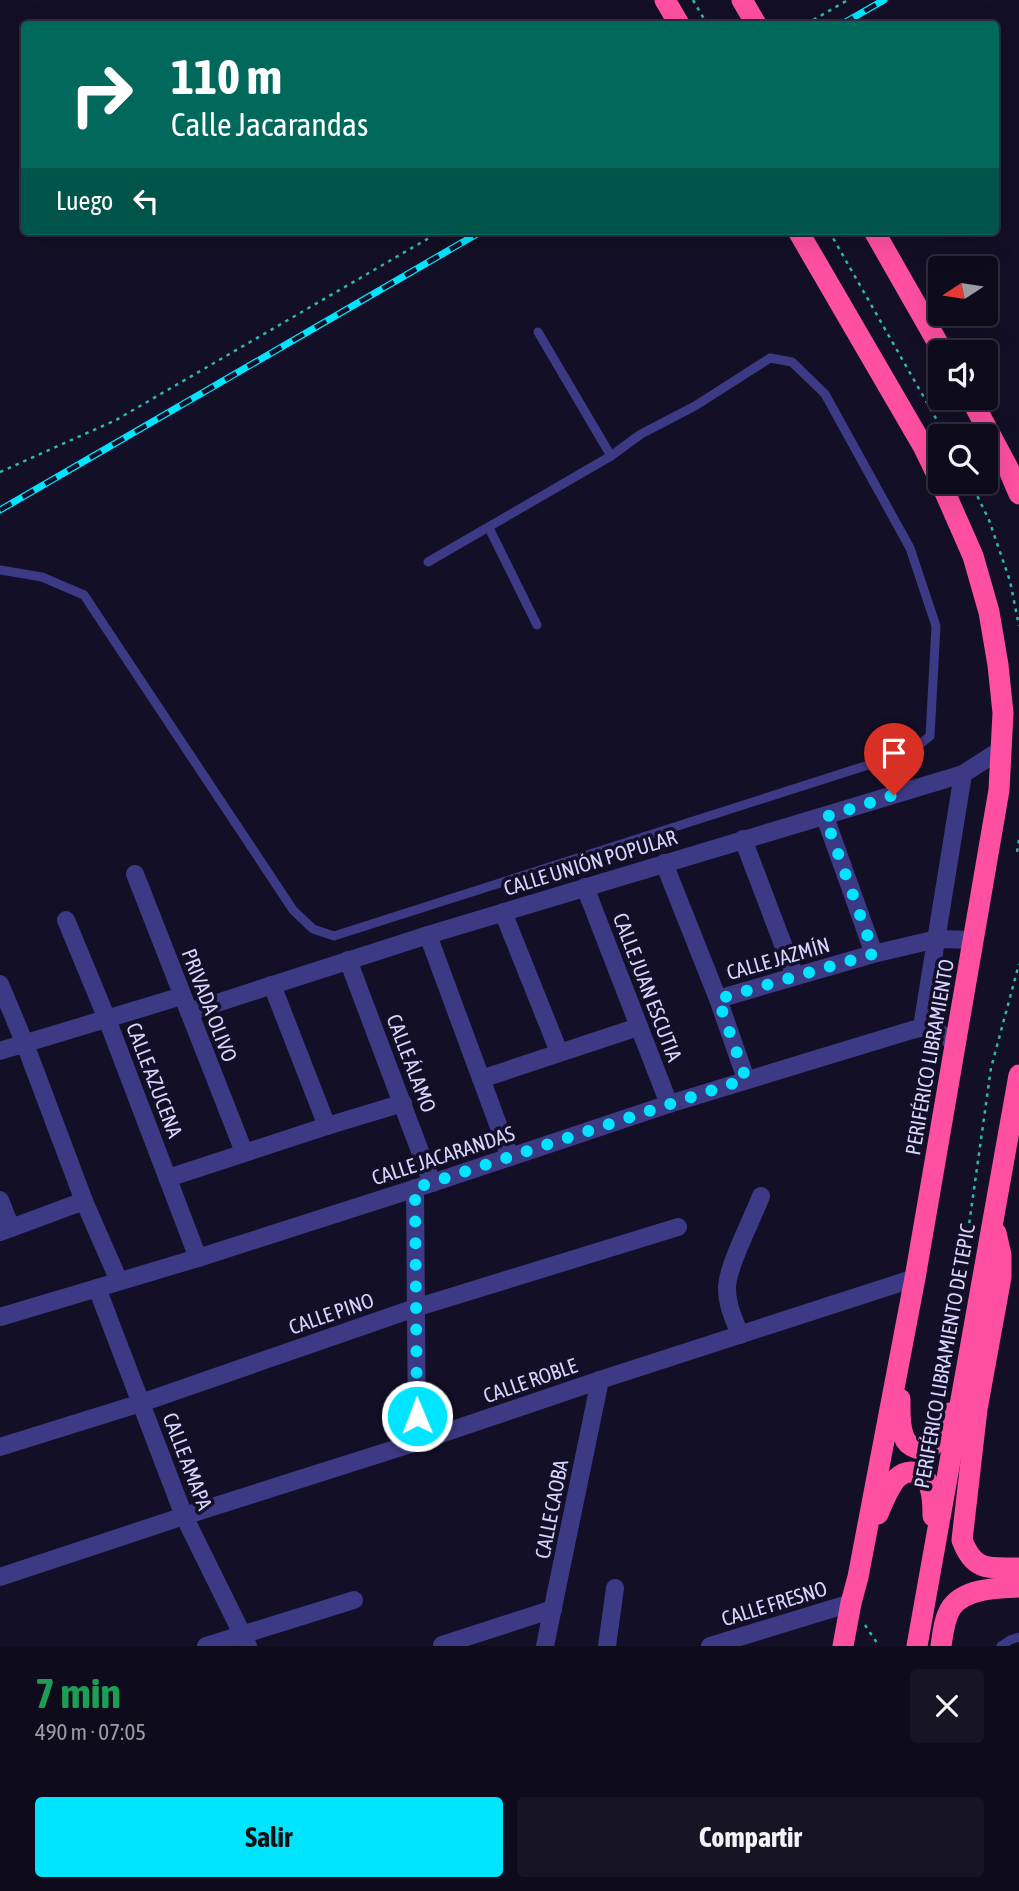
<!DOCTYPE html>
<html lang="es">
<head>
<meta charset="utf-8">
<style>
  body { margin:0; font-family:"Asap Condensed",sans-serif; background:#171425; color:#f1f3f6; height:100vh; display:flex; flex-direction:column; font-size:26px; white-space:nowrap }
  * { box-sizing:border-box; margin:0 }
  p { font-size:23px; color:#9b9ba3 }
  .icon { flex:none; width:38px; height:38px; fill:none; stroke:currentColor; stroke-width:2; stroke-linecap:round; stroke-linejoin:round }
  .map { position:relative; height:1646px; overflow:hidden }
  .side { display:flex; flex-direction:column; background:#0e0b1c; flex:1 }
  .side>* { flex:none }
  .banner { position:absolute; left:21px; top:21px; width:978px; height:214px; border-radius:7px; box-shadow:0 7px 28px #0002,0 0 0 2px #2e2b3b; background:#00695c; color:#fff; overflow:hidden }
  .needle { width:46px; rotate:258deg }
  .buttons { position:absolute; left:928px; top:256px; display:grid; gap:14px }
  .buttons a { display:grid; place-items:center; width:70px; height:70px; border-radius:7px; background:#0e0b1c; box-shadow:0 7px 28px #0002,0 0 0 2px #2e2b3b; font-size:35px }
  .pin { position:absolute; display:grid; place-items:center; width:60px; height:60px; color:#fff; margin:-72px -30px; border-radius:50% 50% 50% 0; rotate:-45deg; box-shadow:0 0 7px #0007 }
  .pin .icon { rotate:45deg }
  .me { position:absolute; width:77px; margin:-38px; rotate:359deg; stroke-linejoin:round; filter:drop-shadow(0 0 5px #0008) }
  .turn { display:flex; align-items:center; gap:24px; height:147px; padding:0 35px; font-size:32px }
  .turn .icon { width:91px; height:91px; stroke-width:2.5 }
  .turn b { display:block; font-size:49px; line-height:60px }
  .then { display:flex; align-items:center; height:66px; padding:0 35px; background:#0003; gap:14px; font-size:26px }
  .round { display:grid; place-items:center; flex:none; width:74px; height:74px; border-radius:7px; background:#171425 }
  .overview { display:flex; align-items:center; justify-content:space-between; height:119px; padding:0 35px }
  h1 { font-size:42px; font-weight:700; line-height:52px; color:#1e9e55 }
  .primary-button { display:flex; gap:14px; margin-top:auto; padding:14px 35px }
  .primary-button a { flex:1; height:80px; border-radius:7px; background:#00e5ff; color:#111; font-size:28px; font-weight:700; line-height:80px; text-align:center }
  .primary-button a+a { background:#171425; color:#f1f3f6 }
  .map>svg:first-child { display:block }
</style>
</head>
<body>
<div class="map">
<svg width="1019" height="1646" viewBox="0 0 1019 1646">
  <rect width="100%" height="100%" fill="#130f26"/>
  <g fill="none" stroke-linecap="round" stroke-linejoin="round">
    <g stroke="#2fb8b0" stroke-width="2.5" stroke-dasharray="3.5 5" stroke-linecap="butt">
      <path d="M693 0 707 24"/>
      <path d="M806 24 848 0"/>
      <path d="M829 231 946 436"/>
      <path d="M0 472 116 420 441 231"/>
      <path d="M970 481 989 520 1010 581 1019 626"/>
      <path d="M1019 840 1017 852 1019 856"/>
      <path d="M971 1240 969 1225 991 1068 1019 964"/>
      <path d="M865 1625 877 1643 876 1646"/>
    </g>
    <g stroke="#3d3a85" stroke-width="9">
      <path d="M538 332 611 456"/>
      <path d="M489 528 537 625"/>
      <path d="M0 570 42 577 84 595 293 910 313 929 334 936 912 751 930 736 936 626 910 548 825 394 792 362 770 358 695 406 641 434 611 456 428 562"/>
      <path d="M1001 1646 1010 1640 1019 1637"/>
    </g>
    <g stroke="#3d3a85" stroke-width="18">
      <path d="M825 817 873 951V954"/>
      <path d="M743 839 795 976"/>
      <path d="M664 863 718 999 746 1079"/>
      <path d="M135 874 244 1152"/>
      <path d="M585 887 669 1104"/>
      <path d="M503 912 559 1052"/>
      <path d="M66 920 107 1019 198 1258"/>
      <path d="M428 935 510 1157"/>
      <path d="M348 960 432 1183"/>
      <path d="M0 984 25 1044 84 1201 119 1281"/>
      <path d="M272 985 327 1126"/>
      <path d="M718 999 873 954 937 939 974 940"/>
      <path d="M189 1012 428 935 963 774 1002 749"/>
      <path d="M922 1027 963 774"/>
      <path d="M0 1051 182 996"/>
      <path d="M481 1079 638 1027"/>
      <path d="M168 1178 327 1126 403 1103"/>
      <path d="M415 1188 417 1442"/>
      <path d="M0 1200 11 1228"/>
      <path d="M0 1232 84 1201"/>
      <path d="M97 1288 184 1516 248 1646"/>
      <path d="M0 1317 198 1258 432 1183 669 1104 912 1030 925 1027 955 1041"/>
      <path d="M740 1335C734 1319 726 1303 727 1286 729 1263 752 1220 761 1196"/>
      <path d="M0 1447 141 1403 415 1308 678 1227"/>
      <path d="M0 1577 184 1516 417 1442 600 1380 915 1278"/>
      <path d="M442 1645 553 1609"/>
      <path d="M206 1646 354 1600"/>
      <path d="M545 1646 600 1380"/>
      <path d="M607 1646 615 1588"/>
      <path d="M710 1646 851 1603"/>
    </g>
    <g stroke="#ff4fa3" stroke-width="21">
      <path d="M665 0 679 24"/>
      <path d="M742 0 756 24"/>
      <path d="M798 231 923 446 940 481"/>
      <path d="M874 231 943 352"/>
      <path d="M970 397 1008 468 1019 494"/>
      <path d="M996 1233 1001 1255V1277L977 1409 962 1540C974 1572 989 1568 1019 1568"/>
      <path d="M900 1399C900 1411 899 1426 904 1437 906 1443 910 1446 916 1448 937 1455 944 1428 950 1413"/>
      <path d="M878 1514C883 1502 888 1489 896 1479 900 1475 905 1472 911 1472 933 1472 933 1501 933 1516"/>
      <path d="M843 1646 851 1603 858 1577 915 1278 999 790 1003 713 998 665 989 612 973 556 940 481"/>
      <path d="M917 1646 1019 1075"/>
      <path d="M941 1646C943 1633 944 1619 951 1608 964 1588 998 1588 1019 1587"/>
    </g>
    <g stroke="#00e5ff" stroke-width="7">
      <g id="rail">
        <path d="M842 24 884 0"/>
        <path d="M0 510 482 231"/>
      </g>
    </g>
    <use href="#rail" stroke="#130f26" stroke-width="4.5" stroke-dasharray="13" stroke-linecap="butt"/>
  </g>
  <g fill="none" stroke-linecap="round" stroke-linejoin="round">
    <path stroke="#00e5ff" stroke-width="12" stroke-dasharray="0 21.6" d="M417 1416 415 1188 746 1079 718 999 873 954V951L825 817 894 795"/>
  </g>
  <g text-anchor="middle" dominant-baseline="central" stroke-width="7" stroke-linejoin="round" paint-order="stroke">
    <g font-size="21" fill="#d9d4ff" stroke="#130f26">
      <text transform="translate(590 862) rotate(-17)">CALLE UNIÓN POPULAR</text>
      <text transform="translate(778 958) rotate(-16)">CALLE JAZMÍN</text>
      <text transform="translate(648 987) rotate(69)">CALLE JUAN ESCUTIA</text>
      <text transform="translate(210 1005) rotate(69)">PRIVADA OLIVO</text>
      <text transform="translate(929 1057) rotate(-80)">PERIFÉRICO LIBRAMIENTO</text>
      <text transform="translate(412 1063) rotate(69)">CALLE ÁLAMO</text>
      <text transform="translate(155 1080) rotate(69)">CALLE AZUCENA</text>
      <text transform="translate(443 1155) rotate(-18)">CALLE JACARANDAS</text>
      <text transform="translate(331 1313) rotate(-19)">CALLE PINO</text>
      <text transform="translate(944 1356) rotate(-80)">PERIFÉRICO LIBRAMIENTO DE TEPIC</text>
      <text transform="translate(530 1380) rotate(-19)">CALLE ROBLE</text>
      <text transform="translate(188 1461) rotate(69)">CALLE AMAPA</text>
      <text transform="translate(551 1509) rotate(-79)">CALLE CAOBA</text>
      <text transform="translate(774 1603) rotate(-17)">CALLE FRESNO</text>
    </g>
  </g>
</svg>
<div class="buttons">
<a><svg class="needle" viewBox="-14 -14 28 28"><path d="M0-13l5 13h-10z" fill="#e53935"/><path d="M0 13l5-13h-10z" fill="#9b9ba3"/></svg></a>
<a><svg class="icon" aria-label="sound" viewBox="0 0 24 24"><path d="M4 9h4l5-4v14l-5-4H4zM17 9q2 3 0 6"/></svg></a>
<a><svg class="icon" aria-label="search" viewBox="0 0 24 24"><circle cx="10" cy="10" r="6"/><path d="M15 15l6 6"/></svg></a>
</div>
<div class="pin" style="left:894px;top:795px;background:#d93025"><svg class="icon" aria-label="arrive" viewBox="0 0 24 24"><path d="M6 21V4h12l-3 4 3 4H6"/></svg></div>
<svg class="me" style="left:417px;top:1416px" viewBox="-20 -20 40 40"><circle r="17" fill="#00e5ff" stroke="#fff" stroke-width="3"/><path d="M0-11L8 9 0 5-8 9z" fill="#fff"/></svg>
<div class="banner">
<div class="turn"><svg class="icon" aria-label="right" viewBox="0 0 24 24"><path d="M7 20v-9h11M14 6l5 5-5 5"/></svg><div><b>110 m</b>Calle Jacarandas</div></div>
<div class="then">Luego<svg class="icon" aria-label="left" viewBox="0 0 24 24"><path d="M17 20v-9H6M10 6l-5 5 5 5"/></svg></div>
</div>
</div>
<section class="side">
<div class="overview"><div><h1>7 min</h1><p>490 m · 07:05</p></div><a class="round"><svg class="icon" aria-label="close" viewBox="0 0 24 24"><path d="M6 6l12 12M18 6L6 18"/></svg></a></div>
<div class="primary-button"><a>Salir</a><a>Compartir</a></div>
</section>
</body>
</html>
